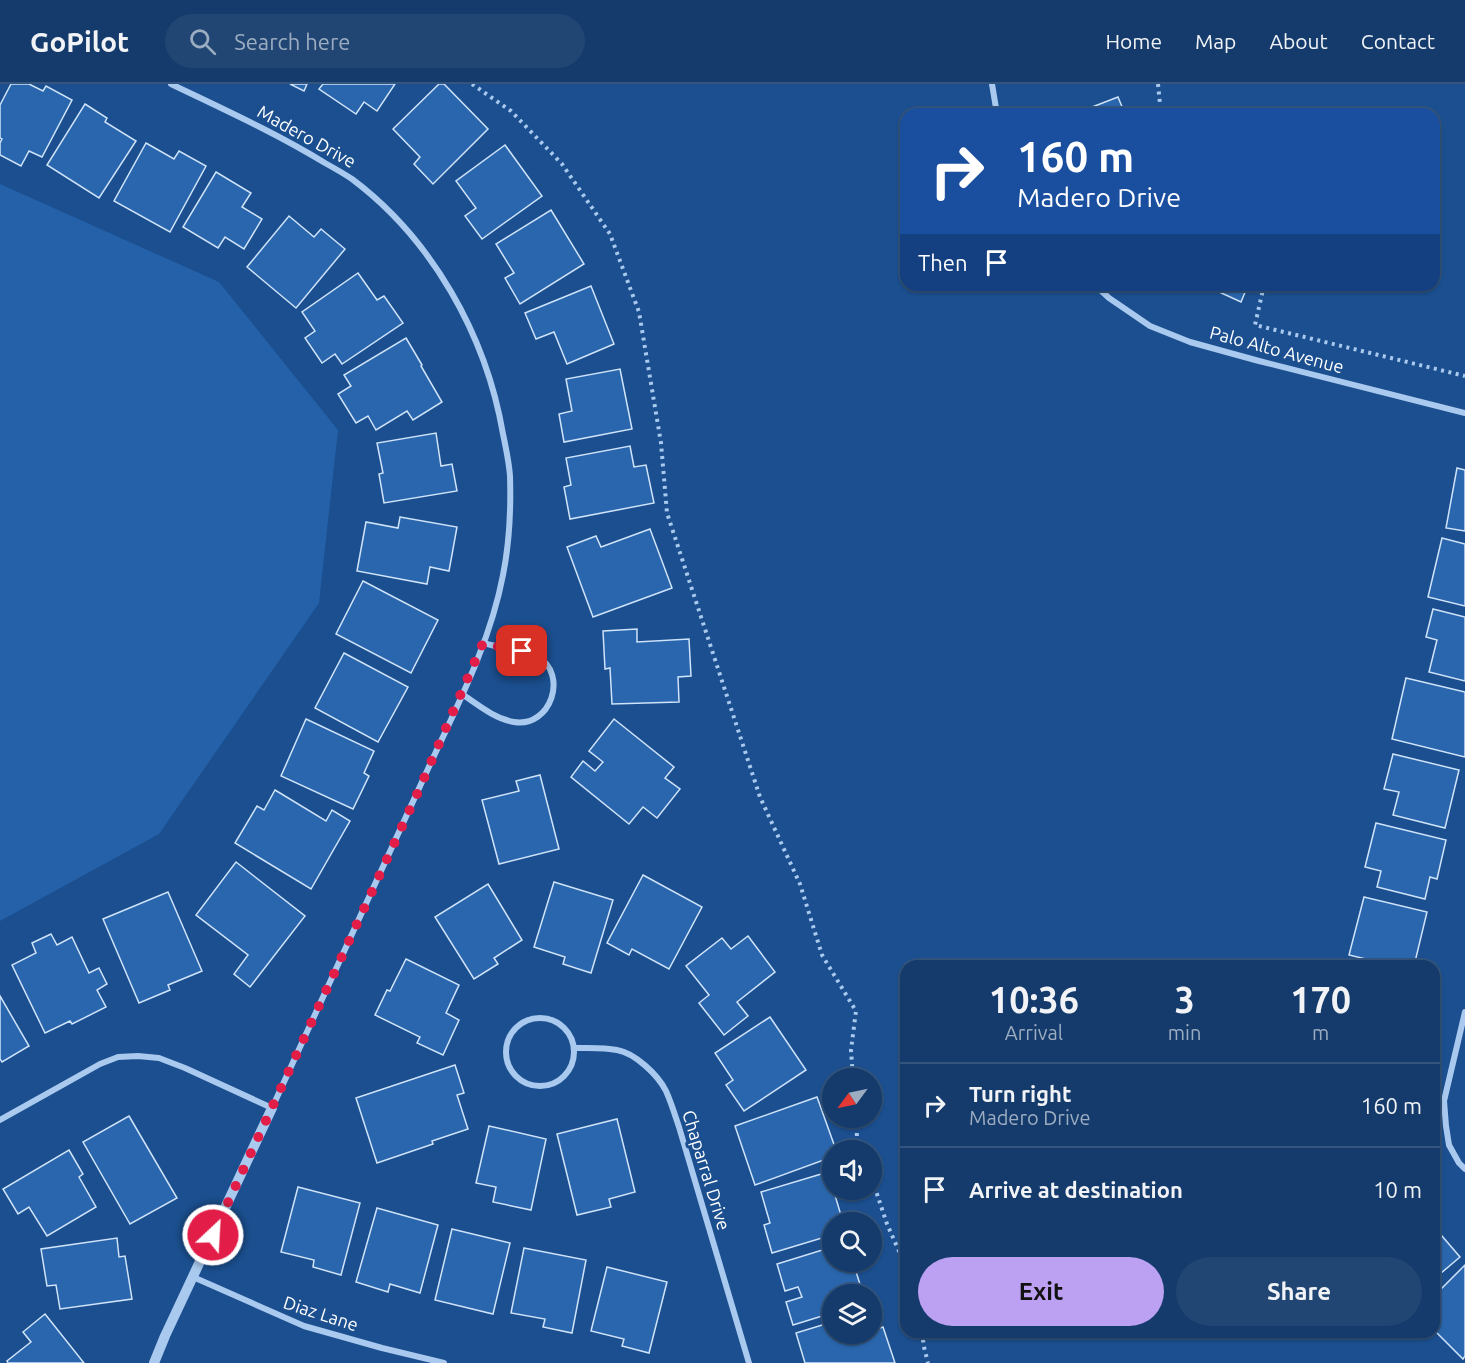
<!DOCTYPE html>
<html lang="en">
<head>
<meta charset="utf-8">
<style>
  body { margin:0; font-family:Ubuntu,sans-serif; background:#214673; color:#f1f3f6; height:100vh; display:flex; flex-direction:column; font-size:22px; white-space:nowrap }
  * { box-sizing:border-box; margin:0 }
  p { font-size:20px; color:#9dadc1 }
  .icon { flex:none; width:33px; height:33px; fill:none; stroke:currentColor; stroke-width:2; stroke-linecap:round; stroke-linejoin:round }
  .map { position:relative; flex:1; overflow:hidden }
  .sheet { position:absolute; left:900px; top:876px; width:540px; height:378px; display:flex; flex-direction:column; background:#143b6b; border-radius:18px; box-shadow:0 2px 4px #0004,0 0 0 2px #33557e }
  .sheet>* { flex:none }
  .hud { position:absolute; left:900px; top:24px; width:540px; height:183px; border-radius:18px; box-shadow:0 2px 4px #0004,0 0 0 2px #33557e; background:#1a4fa0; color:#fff; overflow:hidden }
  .needle { width:39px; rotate:237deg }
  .buttons { position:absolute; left:822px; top:984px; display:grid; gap:12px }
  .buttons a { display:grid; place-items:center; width:60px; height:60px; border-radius:50%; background:#143b6b; box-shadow:0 2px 4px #0004,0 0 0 2px #33557e; font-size:30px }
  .pin { position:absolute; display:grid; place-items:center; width:51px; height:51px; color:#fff; margin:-26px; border-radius:12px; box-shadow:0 3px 9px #0006 }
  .me { position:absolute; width:66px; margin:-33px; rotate:25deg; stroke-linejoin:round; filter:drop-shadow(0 0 4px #0008) }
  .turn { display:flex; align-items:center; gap:21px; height:126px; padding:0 18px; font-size:27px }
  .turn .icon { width:78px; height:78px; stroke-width:2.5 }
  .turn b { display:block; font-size:42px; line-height:51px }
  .then { display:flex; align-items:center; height:57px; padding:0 18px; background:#0003; gap:12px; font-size:22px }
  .eta { display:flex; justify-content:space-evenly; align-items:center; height:102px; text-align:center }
  .eta b { font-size:36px; font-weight:600; line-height:42px }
  .button { display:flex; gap:12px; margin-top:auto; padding:12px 18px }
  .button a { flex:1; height:69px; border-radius:36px; background:#bca0f2; color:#111; font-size:24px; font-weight:600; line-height:69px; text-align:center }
  .button a+a { background:#214673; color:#f1f3f6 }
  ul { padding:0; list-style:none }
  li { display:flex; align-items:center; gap:18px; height:84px; padding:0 18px; border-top:2px solid #33557e }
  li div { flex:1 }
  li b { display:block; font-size:22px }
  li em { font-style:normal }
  header { display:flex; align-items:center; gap:36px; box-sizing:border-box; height:84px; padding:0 30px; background:#143b6b; border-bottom:2px solid #33557e }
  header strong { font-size:28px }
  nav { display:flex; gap:33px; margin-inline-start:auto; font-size:21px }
  .search { width:420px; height:54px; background:#214673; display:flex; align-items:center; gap:15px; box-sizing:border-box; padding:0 21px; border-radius:33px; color:#9dadc1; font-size:22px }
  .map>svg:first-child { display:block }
</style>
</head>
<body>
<header>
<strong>GoPilot</strong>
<div class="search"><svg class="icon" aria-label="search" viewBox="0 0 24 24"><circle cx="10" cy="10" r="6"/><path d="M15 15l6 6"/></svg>Search here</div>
<nav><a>Home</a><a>Map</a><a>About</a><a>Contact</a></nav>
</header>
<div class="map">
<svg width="1465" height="1279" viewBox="0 0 1465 1279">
  <rect width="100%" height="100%" fill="#1b4f8f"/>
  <path fill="#2461a8" d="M0 100 219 198 338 346 319 519 159 750 0 837Z"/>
  <g fill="#2a66ad" stroke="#cfe3fa" stroke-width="1.5">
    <path d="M11 0H29L43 7 46 2 72 16 42 73 29 67 21 82 0 71V59L2 55 0 54V21Z"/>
    <path d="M290 0H307L304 7Z"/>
    <path d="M323 0H395L377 27 364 18 356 30 319 5Z"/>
    <path d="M439 0H444L488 45 433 100 414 80 420 73 393 45Z"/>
    <path d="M1118 13 1125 30H1074Z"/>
    <path d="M85 20 107 34 105 38 136 57 99 114 47 81Z"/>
    <path d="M146 59 174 75 179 67 206 82 170 148 114 117Z"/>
    <path d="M505 61 542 112 482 155 465 132 476 124 456 97Z"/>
    <path d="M216 88 251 109 242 123 262 135 244 165 225 153 218 164 183 143Z"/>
    <path d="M551 126 584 180 520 220 505 194 514 189 496 160Z"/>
    <path d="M289 132 314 153 321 145 345 165 296 224 247 183Z"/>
    <path d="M358 189 377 216 384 212 403 239 342 280 335 270 322 279 305 254 315 247 302 228Z"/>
    <path d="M1204 201H1248L1241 218Z"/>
    <path d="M591 202 614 260 567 280 554 248 536 255 525 229Z"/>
    <path d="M406 254 422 281 421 282 442 318 413 336 407 327 376 346 368 332 356 339 338 310 351 302 344 291Z"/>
    <path d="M620 285 632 345 564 358 559 330 572 327 566 295Z"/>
    <path d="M436 349 441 382 452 380 457 407 384 419 379 390 383 389 377 359Z"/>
    <path d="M630 362 634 383 646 381 654 419 570 435 564 403 571 401 566 374Z"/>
    <path d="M1457 384 1465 386V447L1446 444Z"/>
    <path d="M400 433 457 443 449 487 430 483 427 500 357 487 366 438 398 444Z"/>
    <path d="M650 445 672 504 593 533 567 463 596 452 601 463Z"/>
    <path d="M1442 454 1465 460V522L1428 513Z"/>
    <path d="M363 497 438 536 411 589 336 550Z"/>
    <path d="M1433 525 1465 533V597L1429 588 1437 556 1426 553Z"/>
    <path d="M637 545V558L689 555 691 592 678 593 679 618 612 620 610 584 605 585 603 547Z"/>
    <path d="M344 569 408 603 378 658 315 624Z"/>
    <path d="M1406 594 1465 608V673L1392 655Z"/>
    <path d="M306 635 374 667 364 689 369 692 353 725 281 692Z"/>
    <path d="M614 635 674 683 665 694 680 705 657 734 643 723 629 740 571 693 583 677 595 687 603 678 589 667Z"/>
    <path d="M1393 670 1459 686 1445 744 1393 731 1399 708 1384 705Z"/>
    <path d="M540 691 559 765 499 780 482 716 519 707 516 697Z"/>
    <path d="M275 706 326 737 332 726 350 737 311 805 235 759 257 722 264 726Z"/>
    <path d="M1376 739 1446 756 1437 795 1430 793 1425 815 1377 803 1381 787 1365 783Z"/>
    <path d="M236 778 305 832 250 903 234 890 248 871 196 831Z"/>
    <path d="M643 791 702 823 669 885 632 865 629 871 607 859Z"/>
    <path d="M554 798 613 816 591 889 563 880 565 873 534 863Z"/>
    <path d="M488 800 522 856 494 874 498 880 474 895 435 833Z"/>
    <path d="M168 808 202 887 168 901 170 906 139 919 103 835Z"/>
    <path d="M1364 813 1427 828 1414 882H1395L1349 871Z"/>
    <path d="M51 850 57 861 72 853 89 889 99 884 107 900 97 906 106 923 72 940 70 937 45 949 12 881 36 869 32 859Z"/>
    <path d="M748 852 775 888 737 918 748 932 724 951 699 919 709 911 686 882 722 854 731 865Z"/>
    <path d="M406 875 459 901 446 929 459 936 443 971 417 959 420 953 375 931 387 906 390 907Z"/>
    <path d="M0 912 29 962 2 978 0 975Z"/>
    <path d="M770 933 806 986 744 1027 726 1001 733 996 715 969Z"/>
    <path d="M455 981 464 1009 457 1011 468 1045 432 1057 433 1060 377 1079 356 1014Z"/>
    <path d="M817 1013 836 1066H832V1073L755 1101 735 1042Z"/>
    <path d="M129 1032 177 1114 130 1140 83 1058Z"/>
    <path d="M617 1035 635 1108 609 1115 611 1123 577 1131 557 1050Z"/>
    <path d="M489 1042 546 1055 531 1126 493 1118 496 1103 476 1099Z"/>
    <path d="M69 1066 83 1090 79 1093 96 1123 47 1152 29 1123 18 1130 3 1105Z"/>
    <path d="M828 1088 843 1138H832V1151L772 1169 764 1141 770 1139 761 1108Z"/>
    <path d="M298 1103 360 1119 341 1191 313 1183 314 1176 281 1168Z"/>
    <path d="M377 1124 438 1141 420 1209 390 1200 388 1208 356 1198Z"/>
    <path d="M1434 1132 1441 1140 1436 1145 1460 1173 1434 1195Z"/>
    <path d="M452 1145 510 1159 493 1230 435 1216Z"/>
    <path d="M117 1154 119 1173 125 1172 132 1215 60 1225 56 1201 47 1202 41 1165Z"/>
    <path d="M832 1163V1178H853L863 1210H832V1229L793 1241 786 1218 802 1213 798 1203 785 1207 777 1180Z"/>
    <path d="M524 1164 586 1176 572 1249 543 1243 545 1235 511 1229Z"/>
    <path d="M1465 1181V1272L1463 1275 1434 1246V1212Z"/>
    <path d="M607 1183 667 1198 649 1269 622 1262 624 1255 591 1247Z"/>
    <path d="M872 1229 877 1245 883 1243 895 1279H805L796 1249 832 1238V1250H872Z"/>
    <path d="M45 1230 84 1279H8L7 1277 31 1258 23 1248Z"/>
  </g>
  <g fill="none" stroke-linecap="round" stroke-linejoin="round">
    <g stroke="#a9c9ee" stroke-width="4" stroke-dasharray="3 4.5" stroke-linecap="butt">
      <path d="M472 0 511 27 562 80 610 150 639 228 661 359 667 429 760 713 800 800 822 871 856 927 851 966 853 994"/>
      <path d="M1158 0 1161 30"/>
      <path d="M1264 201 1255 241 1465 292"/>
      <path d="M856 1034 857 1054 862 1066"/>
      <path d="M872 1095 887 1140 906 1183"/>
      <path d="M922 1248 924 1263 928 1279"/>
    </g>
    <g stroke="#a9c9ee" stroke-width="6">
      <path d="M992 0 997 30"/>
      <path d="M1095 201 1109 214 1150 242 1190 258 1259 277 1465 329"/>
      <path d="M462 610C477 620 495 635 514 638 551 644 569 590 537 572 529 568 519 567 510 566 501 564 492 561 483 559"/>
      <path d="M1465 928 1444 1017 1446 1042 1449 1061 1459 1079 1465 1085"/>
      <circle cx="540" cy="968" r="34"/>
      <path d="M574 964C588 964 603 963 617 966 635 969 658 991 666 1007 671 1018 675 1031 679 1043L749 1279"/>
      <path d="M0 1036 100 980 118 973 138 972 159 974 185 984 272 1024C323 912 376 800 427 687 456 624 490 560 503 491 509 461 511 424 510 392 509 378 506 364 503 350 486 251 432 155 352 95 343 89 334 84 325 79 276 49 223 25 171 0"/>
      <path d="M193 1193 304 1242 382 1264 444 1279"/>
    </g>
    <path stroke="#a9c9ee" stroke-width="10" d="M154 1279 165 1252 272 1024"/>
  </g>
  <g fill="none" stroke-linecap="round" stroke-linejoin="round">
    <path stroke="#e11d48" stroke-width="10" stroke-dasharray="0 18" d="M213 1151 418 708 483 559 508 565 522 567"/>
  </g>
  <g text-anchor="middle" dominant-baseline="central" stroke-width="6" stroke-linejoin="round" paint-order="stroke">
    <g font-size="18" fill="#fff" stroke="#1b4f8f">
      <text transform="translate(307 52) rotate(29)">Madero Drive</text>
      <text transform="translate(1277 265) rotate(15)">Palo Alto Avenue</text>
      <text transform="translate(707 1086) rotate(73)">Chaparral Drive</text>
      <text transform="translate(321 1229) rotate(18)">Diaz Lane</text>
    </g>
  </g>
</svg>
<div class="buttons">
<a><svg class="needle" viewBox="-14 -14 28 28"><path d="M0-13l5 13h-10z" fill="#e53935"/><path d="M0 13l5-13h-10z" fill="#9dadc1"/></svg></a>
<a><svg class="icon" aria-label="sound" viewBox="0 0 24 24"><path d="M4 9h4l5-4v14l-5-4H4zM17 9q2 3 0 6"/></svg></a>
<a><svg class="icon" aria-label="search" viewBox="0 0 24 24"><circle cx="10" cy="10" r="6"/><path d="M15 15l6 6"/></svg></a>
<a><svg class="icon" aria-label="layers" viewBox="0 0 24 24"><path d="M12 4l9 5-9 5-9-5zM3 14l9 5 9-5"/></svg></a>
</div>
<div class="pin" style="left:522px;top:567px;background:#d93025"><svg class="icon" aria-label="arrive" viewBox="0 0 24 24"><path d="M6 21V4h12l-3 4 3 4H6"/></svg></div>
<svg class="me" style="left:213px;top:1151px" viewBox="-20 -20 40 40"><circle r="17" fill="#e11d48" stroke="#fff" stroke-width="3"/><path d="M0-11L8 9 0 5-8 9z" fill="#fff"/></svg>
<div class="hud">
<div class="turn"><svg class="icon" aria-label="right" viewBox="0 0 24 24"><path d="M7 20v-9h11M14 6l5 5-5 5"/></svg><div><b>160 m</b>Madero Drive</div></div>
<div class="then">Then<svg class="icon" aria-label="arrive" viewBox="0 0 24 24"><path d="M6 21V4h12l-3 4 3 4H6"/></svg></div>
</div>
<section class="sheet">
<div class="eta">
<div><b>10:36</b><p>Arrival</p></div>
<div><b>3</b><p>min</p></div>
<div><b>170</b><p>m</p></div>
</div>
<ul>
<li><svg class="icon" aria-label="right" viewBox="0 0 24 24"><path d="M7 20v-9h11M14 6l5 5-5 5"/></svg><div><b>Turn right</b><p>Madero Drive</p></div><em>160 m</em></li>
<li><svg class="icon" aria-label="arrive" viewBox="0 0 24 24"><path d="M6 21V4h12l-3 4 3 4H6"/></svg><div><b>Arrive at destination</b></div><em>10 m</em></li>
</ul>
<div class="button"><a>Exit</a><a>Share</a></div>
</section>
</div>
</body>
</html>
